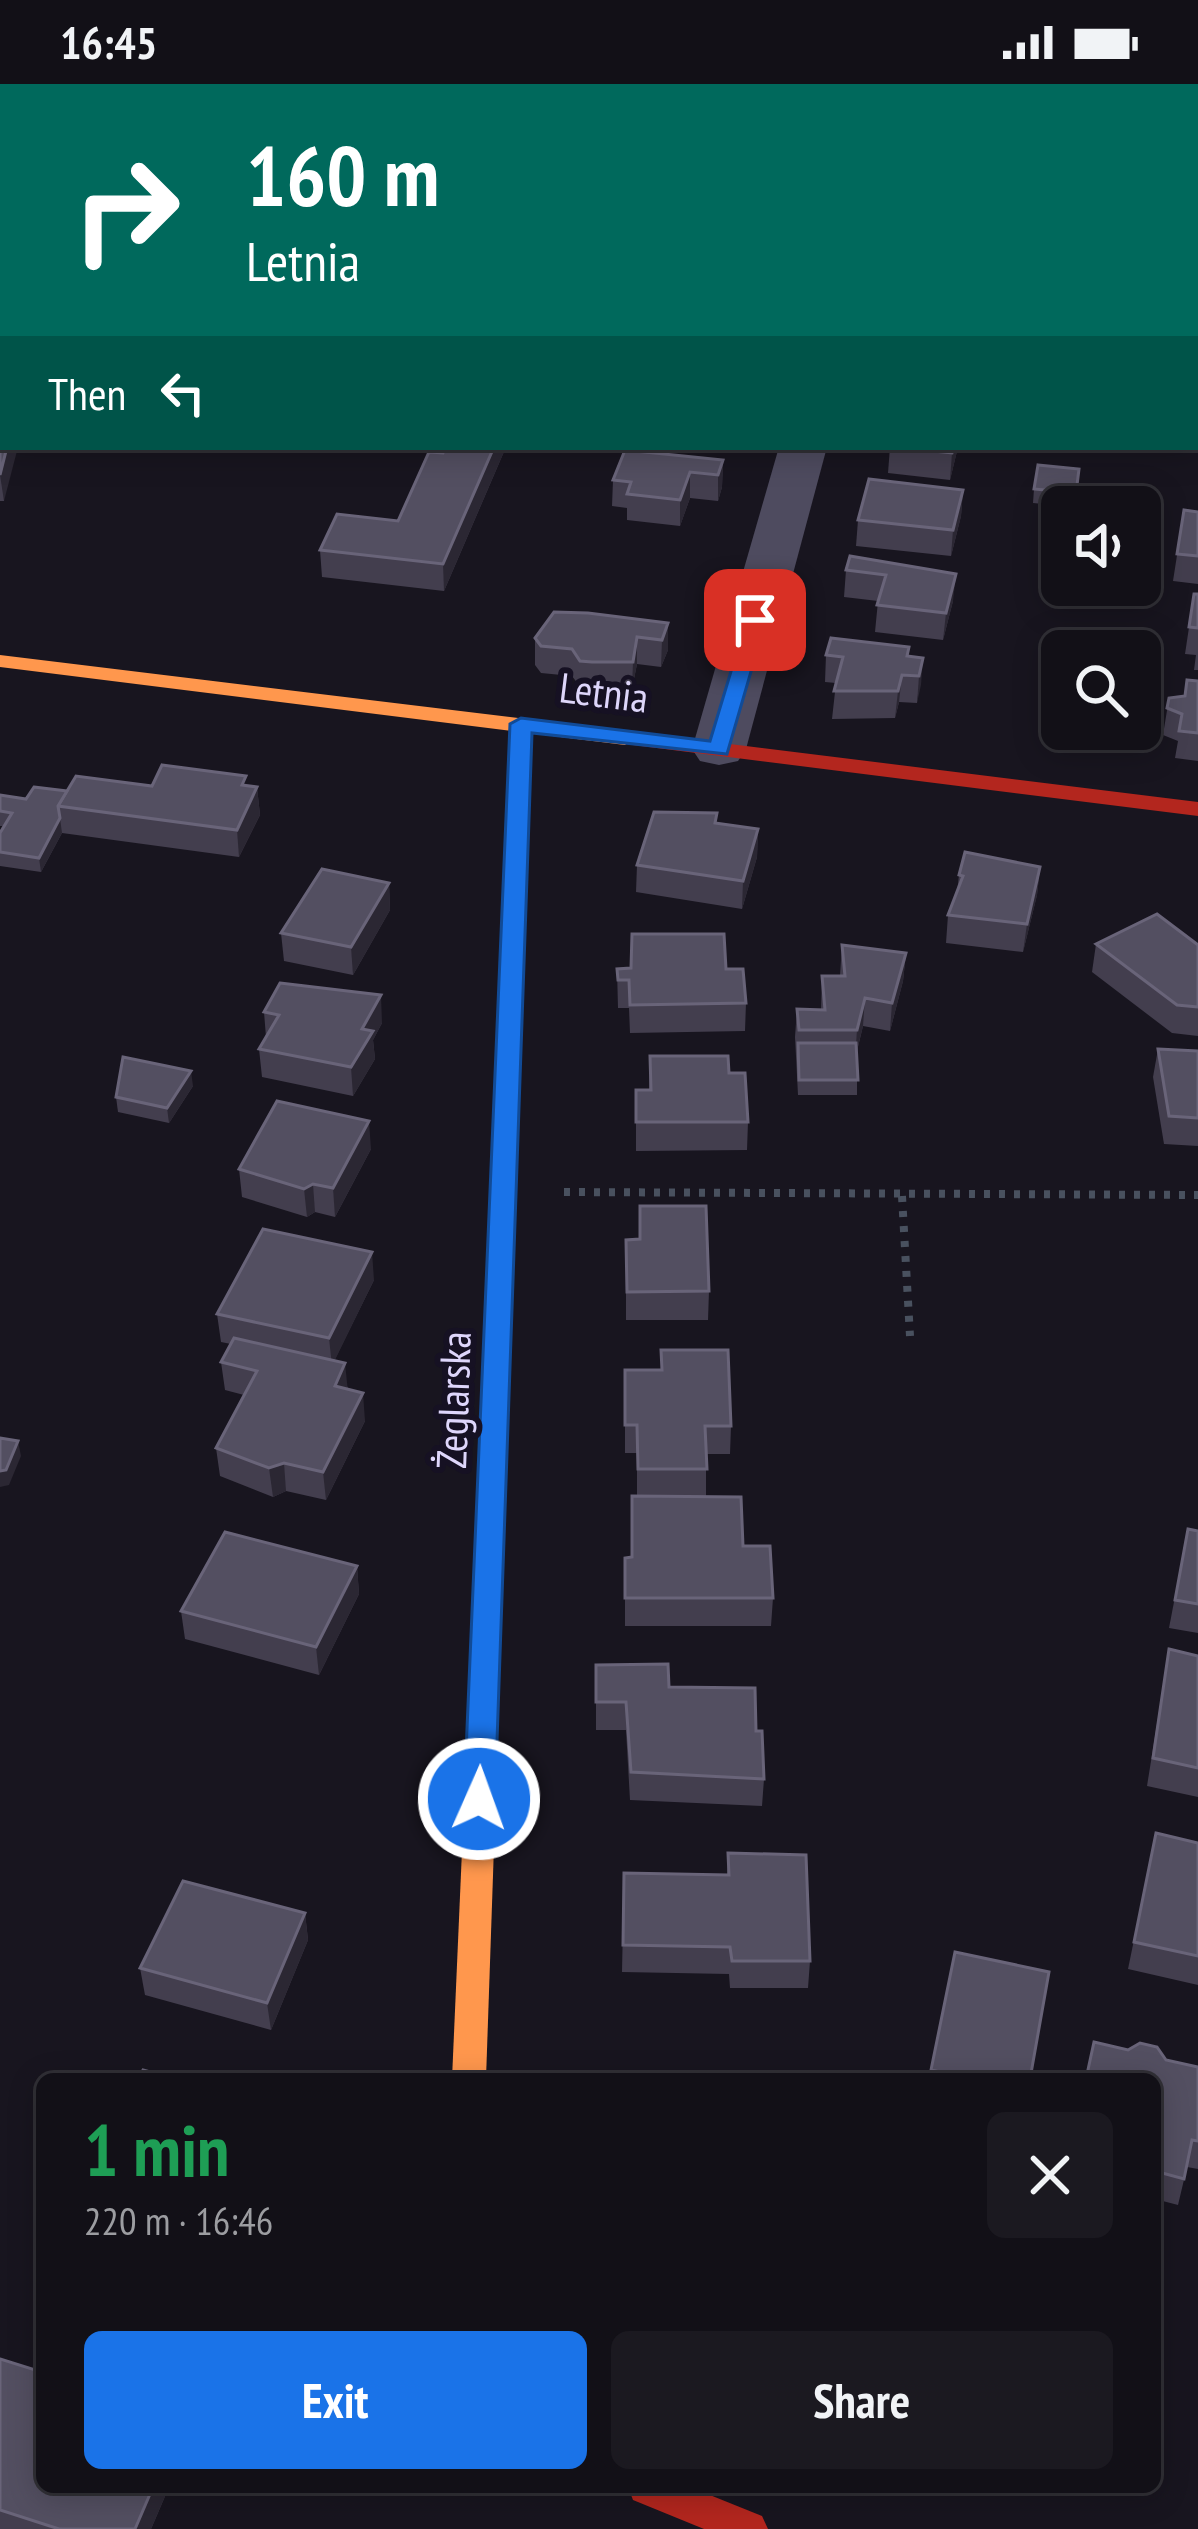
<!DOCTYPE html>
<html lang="en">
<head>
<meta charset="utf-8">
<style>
  body { margin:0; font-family:"PT Sans Narrow",sans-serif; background:#1b1920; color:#f1f3f6; height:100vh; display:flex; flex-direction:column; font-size:45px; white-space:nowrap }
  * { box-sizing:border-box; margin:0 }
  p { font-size:39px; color:#9c9da1 }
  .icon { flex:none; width:66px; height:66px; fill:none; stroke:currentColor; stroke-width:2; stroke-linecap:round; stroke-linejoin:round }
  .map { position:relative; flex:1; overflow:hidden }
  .drawer { position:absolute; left:36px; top:1989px; width:1125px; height:420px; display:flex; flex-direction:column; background:#121017; border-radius:18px; box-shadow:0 6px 30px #0003,0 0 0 3px #313036 }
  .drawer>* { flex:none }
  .top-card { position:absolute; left:0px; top:0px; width:1200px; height:366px; box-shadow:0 6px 30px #0003,0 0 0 3px #313036; background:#00695c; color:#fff; overflow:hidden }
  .controls { position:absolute; left:1041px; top:402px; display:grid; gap:24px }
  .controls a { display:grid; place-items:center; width:120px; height:120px; border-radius:18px; background:#121017; box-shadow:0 6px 30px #0003,0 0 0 3px #313036; font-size:60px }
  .pin { position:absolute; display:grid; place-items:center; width:102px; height:102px; color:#fff; margin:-51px; border-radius:24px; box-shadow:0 6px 18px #0006 }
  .me { position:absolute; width:132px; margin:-66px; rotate:2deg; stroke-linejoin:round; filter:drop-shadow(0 0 9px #0008) }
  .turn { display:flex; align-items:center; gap:42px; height:252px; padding:0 48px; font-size:54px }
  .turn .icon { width:156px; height:156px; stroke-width:2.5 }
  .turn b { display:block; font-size:84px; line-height:102px }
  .then { display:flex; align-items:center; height:114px; padding:0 48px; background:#0003; gap:24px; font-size:45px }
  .round { display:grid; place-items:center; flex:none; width:126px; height:126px; border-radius:18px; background:#1b1920 }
  .headline { display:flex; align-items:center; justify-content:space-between; height:204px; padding:0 48px }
  h1 { font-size:72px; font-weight:600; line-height:90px; color:#1e9e55 }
  .primary-button { display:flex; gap:24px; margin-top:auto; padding:24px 48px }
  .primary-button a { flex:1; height:138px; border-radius:18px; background:#1a73e8; color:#fff; font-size:48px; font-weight:600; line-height:138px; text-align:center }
  .primary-button a+a { background:#1b1920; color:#f1f3f6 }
  .status { display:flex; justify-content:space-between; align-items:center; height:84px; padding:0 60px; background:#121017; direction:ltr }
  .status svg { height:33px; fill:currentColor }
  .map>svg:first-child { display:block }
</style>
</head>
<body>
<div class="status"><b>16:45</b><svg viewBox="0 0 49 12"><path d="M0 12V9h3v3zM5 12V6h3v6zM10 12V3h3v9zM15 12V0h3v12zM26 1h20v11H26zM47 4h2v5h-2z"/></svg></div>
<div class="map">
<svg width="1198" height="2445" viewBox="0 0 1198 2445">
  <rect width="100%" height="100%" fill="#18151f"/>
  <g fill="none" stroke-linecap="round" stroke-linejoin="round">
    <g stroke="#49515f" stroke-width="8" stroke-dasharray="6 9" stroke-linecap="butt">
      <path d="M564 1108 1198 1111"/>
      <path d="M902 1112 910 1252"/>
    </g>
    <g fill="#4e4b5f" fill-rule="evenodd">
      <path d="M776 0H847L849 3H778Z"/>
      <path d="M779 363H827L746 665 738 677 719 681 700 677 692 665Z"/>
    </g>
    <path fill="#63d668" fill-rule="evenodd" d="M521 633 532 640 525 856 513 863 501 856 510 640Z"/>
    <g fill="#ff974d" fill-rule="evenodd">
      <path d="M0 571 625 647 636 654 625 661 0 583Z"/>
      <path d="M494 1345 504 1348 508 1355 486 1995H452L480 1355 484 1348Z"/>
    </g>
    <g fill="#b3261e" fill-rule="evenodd">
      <path d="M60 0H79L81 3H62Z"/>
      <path d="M0 117H3L0 129Z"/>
      <path d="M625 647 1198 718V732L617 659 614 654Z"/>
      <path d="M513 849 525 856 508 1355 504 1362H484L480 1355 501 856Z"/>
      <path d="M628 2403H690L762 2432 768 2445H704L633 2416Z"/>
    </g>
  </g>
  <g fill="#433e4e">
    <path d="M164 0H266L264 3H164Z"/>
    <path d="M344 0H448L447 3H344Z"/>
    <path d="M0 239 4 417H0Z"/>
    <path d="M446 363H506L444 507 322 493 320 466 398 437Z"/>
    <path d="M890 363H958L950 396 888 389Z"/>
    <path d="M723 376 722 403 718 417 690 414 680 442 627 436V424L612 422 613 396Z"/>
    <path d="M1079 385 1074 423 1033 419 1034 405Z"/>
    <path d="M963 406 961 432 951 472 856 462 858 436Z"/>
    <path d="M1184 426 1198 428V500L1173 497Z"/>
    <path d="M850 472 953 517 943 556 875 548 878 517 844 513 846 486Z"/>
    <path d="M1194 510H1198V586H1194L1196 571 1185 570Z"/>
    <path d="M668 539V566L661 583 637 580 632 605 581 604 572 592 541 589 535 581V554Z"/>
    <path d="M909 563 908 572 923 574 917 619 899 618 895 634 832 635 836 599 825 598 826 571Z"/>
    <path d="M1198 597V677L1175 674 1178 657 1163 651 1169 614 1185 612Z"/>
    <path d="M247 702 257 703 260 731 239 773 62 749 41 788 0 782V749L4 742H0V711L26 715 67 707Z"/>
    <path d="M717 740 758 745 757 773 742 825 636 808 637 781Z"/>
    <path d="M1040 783 1037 811 1023 868 946 859 948 831 957 808 959 791Z"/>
    <path d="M389 799 390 826 353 891 284 877 281 849Z"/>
    <path d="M1096 860 1198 861V952L1172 949 1092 888Z"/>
    <path d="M842 861 906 869 903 897 890 947 863 942 857 967V1011H798L795 953 797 925 821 926 822 892H840Z"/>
    <path d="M617 885H726L746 919 745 947 630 949 629 924H618Z"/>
    <path d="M264 928 382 939 373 956 375 975 353 1012 262 993 259 965 266 953Z"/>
    <path d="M1158 965 1198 967V1062L1164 1060 1153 993Z"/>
    <path d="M650 972 729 989 748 1038 747 1066 636 1067V1006H649Z"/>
    <path d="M193 1002 169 1039 118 1028 116 1013Z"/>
    <path d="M371 1065 335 1133 315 1128 307 1133 242 1113 239 1085Z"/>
    <path d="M640 1155 709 1207 708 1236H626V1156Z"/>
    <path d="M374 1196 334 1277 365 1337 326 1416 286 1407 273 1413 220 1392 216 1364 244 1311 225 1306 221 1278 231 1260 221 1258 217 1230Z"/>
    <path d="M661 1266 731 1342 730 1370H706V1413L743 1462 773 1514 771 1542H625V1474L632 1473 637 1412V1369H625V1286H661Z"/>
    <path d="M1188 1445 1198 1447V1549L1169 1544Z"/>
    <path d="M357 1482 359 1510 319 1591 185 1555 181 1527Z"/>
    <path d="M1169 1565 1198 1572V1713L1147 1702Z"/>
    <path d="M596 1581 669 1603 756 1647 764 1695 762 1722 630 1716 626 1646H596Z"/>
    <path d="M1156 1749 1198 1759V1901L1128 1885Z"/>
    <path d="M728 1769 810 1877 808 1904H730L729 1890 622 1888 624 1789 727 1791Z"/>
    <path d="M305 1829 308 1856 271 1946 145 1911 140 1884Z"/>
    <path d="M955 1868 1030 1995H930Z"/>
    <path d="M1166 1976 1198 1983V2085L1187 2083 1178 2121 1155 2115V1995Z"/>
    <path d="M0 2275 169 2403 151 2445H0Z"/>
  </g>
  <g fill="#2b2733">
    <path d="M7 363H18L4 417 0 391Z"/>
    <path d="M494 363H506L444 507 443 480Z"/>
    <path d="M954 363H958L950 396 952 369Z"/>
    <path d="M723 376 722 403 718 417V391Z"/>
    <path d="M690 388V414L680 442V416Z"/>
    <path d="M963 406 961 432 951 472 953 446Z"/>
    <path d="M956 490 953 517 943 556 946 529Z"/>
    <path d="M668 539V566L661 583 662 556Z"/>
    <path d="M637 553V580L632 605 633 578Z"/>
    <path d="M923 574 921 601 917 619 919 592Z"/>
    <path d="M902 591 899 618 895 634 898 607Z"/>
    <path d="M257 703 260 731 239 773 237 746Z"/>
    <path d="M60 734 62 749 41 788 39 774Z"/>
    <path d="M758 745 757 773 742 825 743 797Z"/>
    <path d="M1040 783 1037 811 1023 868 1027 840Z"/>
    <path d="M389 799 390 826 353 891 351 863Z"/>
    <path d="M906 869 903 897 890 947 892 919Z"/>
    <path d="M381 911 382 939 373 956 375 975 353 1012 351 983 362 945Z"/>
    <path d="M865 914 863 942 855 974 857 946Z"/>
    <path d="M191 987 193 1002 169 1039 167 1024Z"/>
    <path d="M369 1037 371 1065 335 1133 333 1104Z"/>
    <path d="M313 1100 315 1128 307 1133 304 1105Z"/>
    <path d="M372 1168 374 1196 332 1282 329 1254Z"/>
    <path d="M345 1279 348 1308 335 1302Z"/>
    <path d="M363 1309 365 1337 326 1416 323 1388Z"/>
    <path d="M18 1357 21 1372 9 1401 0 1403V1387Z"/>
    <path d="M284 1379 286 1407 273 1413 269 1384Z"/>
    <path d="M357 1482 359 1510 319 1591 316 1563Z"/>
    <path d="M305 1829 308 1856 271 1946 267 1919Z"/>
    <path d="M153 2403H169L151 2445H135Z"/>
  </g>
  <g fill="#534f61" stroke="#696479" stroke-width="3">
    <path d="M500 0H624L636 1V3H499Z"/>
    <path d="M0 239H3V363H7L0 391Z"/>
    <path d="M446 363H494L443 480 320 466 337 430 398 437 429 368 443 369Z"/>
    <path d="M893 363H954L952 369Z"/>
    <path d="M625 366 723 376 718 391 690 388 680 416 627 410 631 398 613 396Z"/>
    <path d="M1038 381 1079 385 1076 409 1034 405Z"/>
    <path d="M869 395 963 406 953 446 858 436Z"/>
    <path d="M1184 426 1198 428V472L1177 470Z"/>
    <path d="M850 472 956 490 946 529 877 521 886 491 846 486Z"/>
    <path d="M1194 510H1198V544L1189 543Z"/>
    <path d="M554 528 588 529 668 539 662 556 637 553 633 578H592L580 577 572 565 541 562 535 554Z"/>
    <path d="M831 554 909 563 907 572 923 574 919 592 902 591 898 607H834L843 573 826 571Z"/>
    <path d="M1187 596 1198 597V649L1179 647 1182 630 1167 624 1169 614 1185 612Z"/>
    <path d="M162 681 246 692 242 701 257 703 237 746 58 722 76 692 152 702Z"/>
    <path d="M34 703 67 707 58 722 60 734 39 774 0 768V749L12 729 0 727V711L26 715Z"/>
    <path d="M654 728 717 729 715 739 758 745 743 797 637 781Z"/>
    <path d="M965 768 1040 783 1027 840 948 831 963 792 959 791Z"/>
    <path d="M322 785 389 799 351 863 281 849Z"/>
    <path d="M1157 830 1198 861V923L1177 921 1096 860Z"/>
    <path d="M632 850H724L726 885H743L746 919 630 921 629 896H618L617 885 631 884Z"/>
    <path d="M842 861 906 869 892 919 865 914 857 946H799L797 925 825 926 822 892H845Z"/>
    <path d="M280 899 381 911 362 945 373 947 351 983 259 965 279 931 264 928Z"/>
    <path d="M798 959H856L858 996H799Z"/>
    <path d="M1158 965 1198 967V1034L1169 1032Z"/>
    <path d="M650 972H728L729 989H745L748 1038H636V1006H651Z"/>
    <path d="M123 973 191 987 167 1024 116 1013Z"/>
    <path d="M277 1017 369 1037 333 1104 313 1100 304 1105 239 1085Z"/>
    <path d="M640 1122H706L709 1207 627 1208 626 1156 640 1155Z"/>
    <path d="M263 1145 372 1168 329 1254 217 1230Z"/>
    <path d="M234 1254 345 1279 335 1302 363 1309 323 1388 284 1379 269 1384 216 1364 257 1287 221 1278Z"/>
    <path d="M661 1266H728L731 1342H705L707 1385H638L637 1341H625V1286H662Z"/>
    <path d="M0 1354 18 1357 6 1386 0 1387Z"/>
    <path d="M632 1412 741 1413 743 1462H770L773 1514H625V1474L632 1473Z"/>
    <path d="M1188 1445 1198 1447V1520L1175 1516Z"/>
    <path d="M225 1448 357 1482 316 1563 181 1527Z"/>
    <path d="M1169 1565 1198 1572V1684L1153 1674Z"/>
    <path d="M668 1580 669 1603 755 1604 756 1647H762L764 1695 631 1688 626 1618H596V1581Z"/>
    <path d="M1156 1749 1198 1759V1872L1134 1858Z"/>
    <path d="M728 1769 806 1771 810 1877H732L730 1863 623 1861 624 1789 729 1791Z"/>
    <path d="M183 1797 305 1829 267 1919 140 1884Z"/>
    <path d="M955 1868 1049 1888 1030 1995H972L931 1986Z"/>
    <path d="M1094 1958 1128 1966 1140 1959 1157 1963 1166 1976 1198 1983V2057L1192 2056 1184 2095 1155 2087V1995H1086Z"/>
    <path d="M143 1986 176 1995H139Z"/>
    <path d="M0 2275 42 2288V2403H153L135 2445H59L0 2426Z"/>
  </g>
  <path fill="#1a73e8" stroke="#114b97" stroke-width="3" d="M748 531 766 536 727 670 532 649 495 1715 479 1728 464 1715 510 640 521 634 710 657Z"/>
  <g text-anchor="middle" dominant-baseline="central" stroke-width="12" stroke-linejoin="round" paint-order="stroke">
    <g font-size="42" fill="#ded6fb" stroke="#161123">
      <text transform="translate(604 608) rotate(7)">Letnia</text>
      <text transform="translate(453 1316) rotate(-88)">Żeglarska</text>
    </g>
  </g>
</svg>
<div class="controls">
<a><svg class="icon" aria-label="sound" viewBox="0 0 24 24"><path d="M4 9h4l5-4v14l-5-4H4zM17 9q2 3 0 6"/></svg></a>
<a><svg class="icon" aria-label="search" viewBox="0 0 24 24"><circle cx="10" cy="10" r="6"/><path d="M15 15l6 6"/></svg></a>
</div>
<div class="pin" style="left:755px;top:536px;background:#d93025"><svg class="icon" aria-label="arrive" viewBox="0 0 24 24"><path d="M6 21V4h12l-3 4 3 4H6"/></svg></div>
<svg class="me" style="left:479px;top:1715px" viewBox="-20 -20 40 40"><circle r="17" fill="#1a73e8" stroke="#fff" stroke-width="3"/><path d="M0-11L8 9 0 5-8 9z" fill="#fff"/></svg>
<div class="top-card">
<div class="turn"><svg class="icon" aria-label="right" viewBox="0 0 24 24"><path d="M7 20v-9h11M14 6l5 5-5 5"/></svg><div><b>160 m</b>Letnia</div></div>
<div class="then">Then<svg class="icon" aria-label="left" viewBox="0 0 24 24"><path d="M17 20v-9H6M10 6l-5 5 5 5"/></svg></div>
</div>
<section class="drawer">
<div class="headline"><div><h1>1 min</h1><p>220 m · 16:46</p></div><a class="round"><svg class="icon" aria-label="close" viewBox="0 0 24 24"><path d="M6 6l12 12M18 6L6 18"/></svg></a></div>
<div class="primary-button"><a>Exit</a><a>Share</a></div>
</section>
</div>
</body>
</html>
